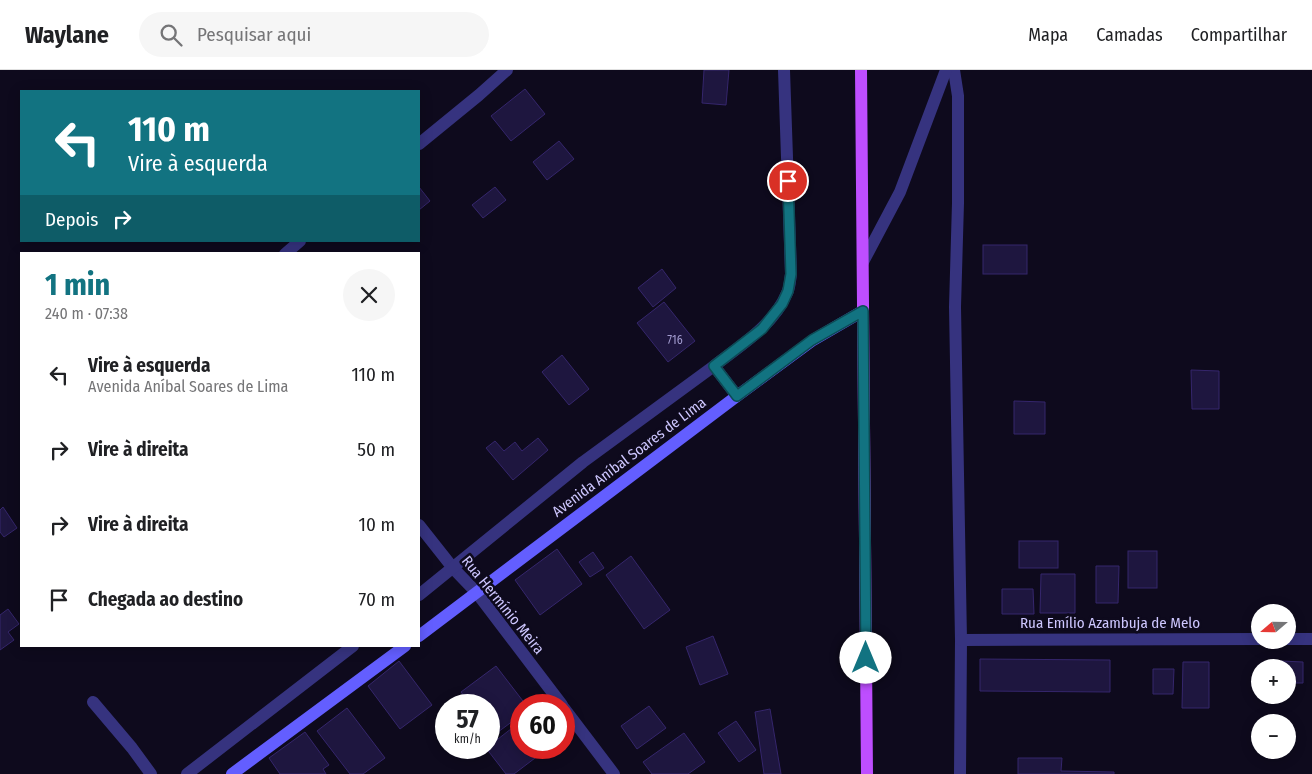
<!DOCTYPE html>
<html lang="pt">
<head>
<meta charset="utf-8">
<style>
  body { margin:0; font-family:"Fira Sans Condensed",sans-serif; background:#f6f6f6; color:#202124; height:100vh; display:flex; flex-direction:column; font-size:19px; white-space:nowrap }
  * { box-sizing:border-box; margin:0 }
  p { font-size:16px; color:#757577 }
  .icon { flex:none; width:28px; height:28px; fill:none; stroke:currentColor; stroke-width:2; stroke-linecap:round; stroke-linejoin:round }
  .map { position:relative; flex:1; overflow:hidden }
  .sheet { position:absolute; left:20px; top:182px; width:400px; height:395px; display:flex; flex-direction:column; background:#fff; border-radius:0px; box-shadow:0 2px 12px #0003 }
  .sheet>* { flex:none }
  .guide { position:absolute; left:20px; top:20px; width:400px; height:152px; border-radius:0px; box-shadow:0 2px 12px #0003; background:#127381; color:#fff; overflow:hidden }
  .needle { width:32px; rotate:250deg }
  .controls { position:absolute; left:1251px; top:534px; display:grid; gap:10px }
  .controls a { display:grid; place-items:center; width:45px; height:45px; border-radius:50%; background:#fff; box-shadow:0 2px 12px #0003; font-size:25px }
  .speed { position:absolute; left:435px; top:624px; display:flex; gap:10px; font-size:25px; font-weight:700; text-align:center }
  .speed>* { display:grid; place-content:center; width:65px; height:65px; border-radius:50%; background:#fff; box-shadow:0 2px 12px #0003; line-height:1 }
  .speed small { font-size:12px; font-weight:400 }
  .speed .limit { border:8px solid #d22; background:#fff; color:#111 }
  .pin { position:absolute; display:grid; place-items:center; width:42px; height:42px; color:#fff; margin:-21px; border:2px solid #fff; border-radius:50%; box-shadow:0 1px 5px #0007 }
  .me { position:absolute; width:55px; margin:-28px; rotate:0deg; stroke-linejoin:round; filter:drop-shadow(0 0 4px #0008) }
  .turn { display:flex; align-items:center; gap:18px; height:105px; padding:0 25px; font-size:22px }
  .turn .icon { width:65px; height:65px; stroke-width:2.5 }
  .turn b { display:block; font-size:35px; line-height:42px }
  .then { display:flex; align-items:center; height:48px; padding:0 25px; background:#0003; gap:10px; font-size:19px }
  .round { display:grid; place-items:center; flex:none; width:52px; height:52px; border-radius:26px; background:#f6f6f6 }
  .summary { display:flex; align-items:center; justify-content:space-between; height:85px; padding:0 25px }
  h1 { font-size:30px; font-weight:700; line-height:38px; color:#127381 }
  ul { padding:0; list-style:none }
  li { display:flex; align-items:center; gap:15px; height:75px; padding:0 25px }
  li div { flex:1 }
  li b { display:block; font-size:19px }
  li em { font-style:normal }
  header { display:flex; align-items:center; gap:30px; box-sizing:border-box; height:70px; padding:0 25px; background:#fff; border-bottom:1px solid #e0e0e0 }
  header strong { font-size:24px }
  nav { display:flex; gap:28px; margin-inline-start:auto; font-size:18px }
  .search { width:350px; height:45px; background:#f6f6f6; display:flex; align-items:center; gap:12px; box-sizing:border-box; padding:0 18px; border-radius:28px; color:#757577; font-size:19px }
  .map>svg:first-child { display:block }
</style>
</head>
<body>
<header>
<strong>Waylane</strong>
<div class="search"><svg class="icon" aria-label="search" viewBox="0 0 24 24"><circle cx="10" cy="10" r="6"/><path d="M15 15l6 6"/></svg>Pesquisar aqui</div>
<nav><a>Mapa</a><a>Camadas</a><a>Compartilhar</a></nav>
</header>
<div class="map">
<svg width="1312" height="704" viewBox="0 0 1312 704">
  <rect width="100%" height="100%" fill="#0e0a1d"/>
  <g fill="#1e163f" stroke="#35266c">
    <path d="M704 0H729L726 35 702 33Z"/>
    <path d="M525 19 545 44 511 71 491 46Z"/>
    <path d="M559 71 574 89 547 110 533 92Z"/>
    <path d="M419 117 430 131 419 140Z"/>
    <path d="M495 117 506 130 483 148 472 135Z"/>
    <rect x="983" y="175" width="44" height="29"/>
    <path d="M662 199 676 218 653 237 638 218Z"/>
    <path d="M664 232 695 271 668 292 637 253Z"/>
    <path d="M562 285 589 319 569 335 542 302Z"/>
    <path d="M1191 300 1219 301V339H1192Z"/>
    <path d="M1014 331 1045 332V364H1014Z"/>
    <path d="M538 368 548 380 513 410 486 378 495 371 504 381 515 372 522 381Z"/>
    <path d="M3 437 17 458 4 467 0 462V440Z"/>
    <rect x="1019" y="471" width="39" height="27"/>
    <path d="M557 479 582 514 540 545 515 510Z"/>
    <rect x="1128" y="481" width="29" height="37"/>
    <path d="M593 482 604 498 590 507 579 492Z"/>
    <path d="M631 486 670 540 644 559 606 505Z"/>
    <path d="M1096 496H1119L1118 533H1096Z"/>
    <path d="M1041 504H1075V543H1040Z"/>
    <path d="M1002 519H1033L1034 544H1002Z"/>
    <path d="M8 539 19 554 8 562 14 570 0 580V545Z"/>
    <path d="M713 566 728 604 700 615 686 577Z"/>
    <path d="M980 589 1110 590V622L980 621Z"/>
    <path d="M399 591 432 635 400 659 368 616Z"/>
    <path d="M1281 591 1303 592V613H1288V598H1281Z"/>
    <path d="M1183 592H1209V638H1182Z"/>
    <path d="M496 596 526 635H521V645L494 665 489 658V635H471L461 622Z"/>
    <path d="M1153 599H1174L1173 624H1153Z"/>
    <path d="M649 636 666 658 637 679 621 656Z"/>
    <path d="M347 638 385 688 363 704H350L317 661Z"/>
    <path d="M770 639 781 704H764L755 642Z"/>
    <path d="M736 651 756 680 739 692 718 663Z"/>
    <path d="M516 655 521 662V678H533L539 685 514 704H506L486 678H489V676Z"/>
    <path d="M305 662 329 695 323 699 326 704H280L269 688Z"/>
    <path d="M684 663 705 692 688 704H652L643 692Z"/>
    <path d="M1018 688H1062L1061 701 1114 702V704H1018Z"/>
  </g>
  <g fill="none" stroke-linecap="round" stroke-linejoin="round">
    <g stroke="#36337f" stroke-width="12">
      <path d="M954 0 958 26V133L955 237 961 570 960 704"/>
      <path d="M419 74 479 25 507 0"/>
      <path d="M285 184 300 171"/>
      <path d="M863 192 900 122 946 0"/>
      <path d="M737 326 714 296C741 275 774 255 787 223 790 217 790 210 791 204L784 0"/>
      <path d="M419 455 453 498 477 523 562 635"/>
      <path d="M419 525 583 392 714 296"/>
      <path d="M1288 569H1312"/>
      <path d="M961 570 1260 569"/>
      <path d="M93 632 132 678 151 704"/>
      <path d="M564 638 614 704"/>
      <path d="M187 704 353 576"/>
    </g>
    <g stroke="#635eff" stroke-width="12">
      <path d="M419 566 737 326 813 270 863 241"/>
      <path d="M232 704 405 576"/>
    </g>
    <path stroke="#be4eff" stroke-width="12" d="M861 0 867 704"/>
  </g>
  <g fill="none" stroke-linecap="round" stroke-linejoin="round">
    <g stroke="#0c4b54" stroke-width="12">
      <path id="route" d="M788 111 791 204 788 221 782 234 762 259 714 296 737 326 812 270 863 241 866 588"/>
    </g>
    <use href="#route" stroke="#127381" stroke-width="9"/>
  </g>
  <g text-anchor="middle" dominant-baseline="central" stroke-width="5" stroke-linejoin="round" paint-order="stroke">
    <g font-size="12" fill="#a29bcf">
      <text x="675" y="270">716</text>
    </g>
    <g font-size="15" fill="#cec7ff" stroke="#0e0a1d">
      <text transform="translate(629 387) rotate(-37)">Avenida Aníbal Soares de Lima</text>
      <text transform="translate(503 535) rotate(51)">Rua Hermínio Meira</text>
      <text x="1110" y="553">Rua Emílio Azambuja de Melo</text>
    </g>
  </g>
</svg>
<div class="controls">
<a><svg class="needle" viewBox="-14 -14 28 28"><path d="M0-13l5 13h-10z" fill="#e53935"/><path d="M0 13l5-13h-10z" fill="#757577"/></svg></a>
<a>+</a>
<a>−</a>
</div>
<div class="speed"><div>57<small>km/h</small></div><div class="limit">60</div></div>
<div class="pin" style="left:788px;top:111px;background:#d93025"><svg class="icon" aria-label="arrive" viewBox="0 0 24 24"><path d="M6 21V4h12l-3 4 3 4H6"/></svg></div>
<svg class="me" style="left:866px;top:588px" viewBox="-20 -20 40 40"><circle r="19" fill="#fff"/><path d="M0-13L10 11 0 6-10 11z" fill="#127381"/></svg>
<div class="guide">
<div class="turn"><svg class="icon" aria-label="left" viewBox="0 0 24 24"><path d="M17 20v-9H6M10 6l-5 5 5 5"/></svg><div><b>110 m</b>Vire à esquerda</div></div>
<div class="then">Depois<svg class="icon" aria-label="right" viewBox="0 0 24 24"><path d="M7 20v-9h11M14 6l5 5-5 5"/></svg></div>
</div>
<section class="sheet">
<div class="summary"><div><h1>1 min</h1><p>240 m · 07:38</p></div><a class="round"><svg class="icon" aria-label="close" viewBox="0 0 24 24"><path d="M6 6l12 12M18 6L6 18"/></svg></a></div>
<ul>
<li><svg class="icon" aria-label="left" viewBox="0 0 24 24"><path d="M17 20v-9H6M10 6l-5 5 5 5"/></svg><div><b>Vire à esquerda</b><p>Avenida Aníbal Soares de Lima</p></div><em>110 m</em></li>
<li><svg class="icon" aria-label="right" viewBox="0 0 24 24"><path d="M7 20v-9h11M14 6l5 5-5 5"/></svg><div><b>Vire à direita</b></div><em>50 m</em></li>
<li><svg class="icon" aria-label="right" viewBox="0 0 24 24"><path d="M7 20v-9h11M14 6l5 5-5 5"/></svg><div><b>Vire à direita</b></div><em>10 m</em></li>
<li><svg class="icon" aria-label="arrive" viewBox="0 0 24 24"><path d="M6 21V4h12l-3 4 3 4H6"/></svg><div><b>Chegada ao destino</b></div><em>70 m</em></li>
</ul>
</section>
</div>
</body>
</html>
